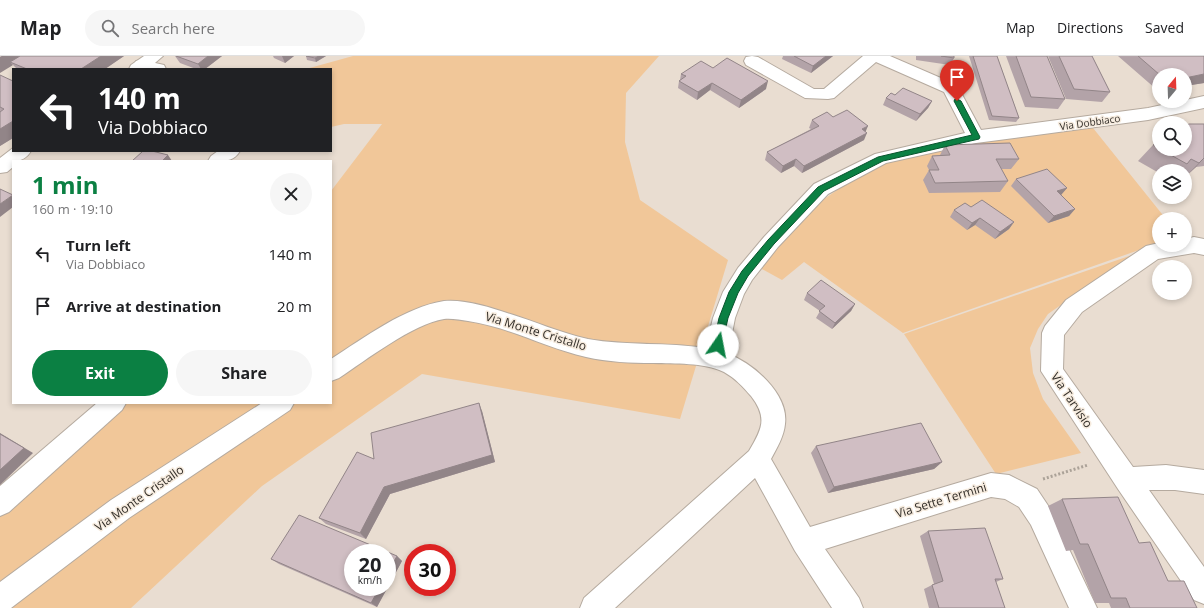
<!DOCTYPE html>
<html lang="en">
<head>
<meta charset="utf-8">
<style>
  body { margin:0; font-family:"Open Sans",sans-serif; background:#f6f6f6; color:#202124; height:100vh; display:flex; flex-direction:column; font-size:15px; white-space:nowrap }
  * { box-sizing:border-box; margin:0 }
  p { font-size:13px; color:#757577 }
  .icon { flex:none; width:22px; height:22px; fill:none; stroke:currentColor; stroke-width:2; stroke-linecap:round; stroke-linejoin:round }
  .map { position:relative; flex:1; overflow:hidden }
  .details { position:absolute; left:12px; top:104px; width:320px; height:244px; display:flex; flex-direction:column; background:#fff; border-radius:0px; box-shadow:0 2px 6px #0003 }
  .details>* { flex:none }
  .top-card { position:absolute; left:12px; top:12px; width:320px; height:84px; border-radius:0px; box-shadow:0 2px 6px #0003; background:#202124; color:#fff; overflow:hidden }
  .needle { width:26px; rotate:19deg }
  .buttons { position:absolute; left:1152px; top:12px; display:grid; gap:8px }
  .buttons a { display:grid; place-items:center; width:40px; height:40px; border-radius:50%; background:#fff; box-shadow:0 2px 6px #0003; font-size:20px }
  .speed { position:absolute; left:344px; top:488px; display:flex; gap:8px; font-size:20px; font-weight:700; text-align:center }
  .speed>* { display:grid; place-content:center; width:52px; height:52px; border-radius:50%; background:#fff; box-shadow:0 2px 6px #0003; line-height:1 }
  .speed small { font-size:10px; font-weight:400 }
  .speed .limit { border:6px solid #d22; background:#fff; color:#111 }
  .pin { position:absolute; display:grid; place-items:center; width:34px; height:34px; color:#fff; margin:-41px -17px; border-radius:50% 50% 50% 0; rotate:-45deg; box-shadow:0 0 4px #0007 }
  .pin .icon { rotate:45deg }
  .me { position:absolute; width:44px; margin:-22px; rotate:12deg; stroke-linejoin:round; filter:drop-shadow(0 0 3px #0008) }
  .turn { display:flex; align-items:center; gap:14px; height:84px; padding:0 20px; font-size:18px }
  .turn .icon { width:52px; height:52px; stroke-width:2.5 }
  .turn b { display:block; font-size:28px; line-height:34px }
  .round { display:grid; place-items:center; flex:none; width:42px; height:42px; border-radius:21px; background:#f6f6f6 }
  .overview { display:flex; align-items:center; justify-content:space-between; height:68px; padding:0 20px }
  h1 { font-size:24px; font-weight:700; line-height:30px; color:#0b8043 }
  .action { display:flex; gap:8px; margin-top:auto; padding:8px 20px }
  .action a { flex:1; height:46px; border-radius:24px; background:#0b8043; color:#fff; font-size:16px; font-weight:700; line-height:46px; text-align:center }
  .action a+a { background:#f6f6f6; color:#202124 }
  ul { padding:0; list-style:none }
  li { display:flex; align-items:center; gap:12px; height:52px; padding:0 20px }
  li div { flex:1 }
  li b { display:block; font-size:15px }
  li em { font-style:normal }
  header { display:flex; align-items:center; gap:24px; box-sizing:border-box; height:56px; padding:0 20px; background:#fff; border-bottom:1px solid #e0e0e0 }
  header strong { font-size:19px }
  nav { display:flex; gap:22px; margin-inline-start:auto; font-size:14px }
  .search { width:280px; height:36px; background:#f6f6f6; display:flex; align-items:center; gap:10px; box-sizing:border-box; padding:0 14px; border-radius:22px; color:#757577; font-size:15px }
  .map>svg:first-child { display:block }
</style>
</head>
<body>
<header>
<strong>Map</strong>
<div class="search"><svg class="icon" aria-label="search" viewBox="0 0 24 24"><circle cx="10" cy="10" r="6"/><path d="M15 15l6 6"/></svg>Search here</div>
<nav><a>Map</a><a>Directions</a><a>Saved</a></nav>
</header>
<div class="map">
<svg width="1204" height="552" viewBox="0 0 1204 552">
  <rect width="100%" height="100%" fill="#e9ddd1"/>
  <g fill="#f1c799">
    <path d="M353 0H659L626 37 625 86 640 144 728 204 680 363 422 318 262 430 131 552H0V437L101 347H331V135L382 68H344L331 71V13H306Z"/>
    <path d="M1089 67 1166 163H1159V187L903 277 804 206 782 224 760 212 808 154 846 128 883 106 977 82Z"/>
    <path d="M1132 199 1048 258 1038 273 1030 292 1033 317 1043 343 1081 397 996 418 904 278Z"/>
  </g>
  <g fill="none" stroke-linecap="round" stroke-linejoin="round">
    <g stroke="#b5aa9f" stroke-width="2">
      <g id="minor">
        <path d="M752 0 758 1 814 33H824L863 0H890L957 29 981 74 1148 52 1204 40V52L1148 64 976 87 886 107 828 138 778 191 752 224 744 238 735 262 728 298C753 307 789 338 785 368 784 380 777 392 771 403L810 471 991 417 1009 419 1037 433 1049 451 1097 552H1069L1031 469 1019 451 1005 443 991 441 825 493 859 542 863 552H832L795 495 755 422 615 552H580L584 542 749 395C762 373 768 362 751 340 743 331 735 322 724 316 703 306 675 308 653 307 631 307 608 306 586 301 546 292 509 271 468 265 461 264 451 262 444 263 413 268 366 304 339 322L331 325V303C364 282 405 251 444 245 463 243 490 251 507 257 534 265 560 277 588 283 627 290 667 286 706 292L713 262 723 236 738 212 764 181 814 128 875 98 965 77 944 36 876 6 834 42 828 43 805 42 746 9 744 5 746 1Z"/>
        <path d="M142 4 164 9 166 13H136L134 9 136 5Z"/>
        <path d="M218 95H240C233 107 221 105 208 105L211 100Z"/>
        <path d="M1194 181 1204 183V199L1194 197 1158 203 1082 256 1064 279 1063 313 1133 411 1166 409 1204 414V438L1175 434H1149L1204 511V548L1194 544 1118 433 1041 315 1042 277 1045 270 1066 244 1146 190 1159 187V189H1185V183Z"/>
        <path d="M97 347H126L122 354 9 456 0 460V430Z"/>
        <path d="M262 347H294L290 354 129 462 11 552H0V526L111 444Z"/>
      </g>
    </g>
    <g stroke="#b5aa9f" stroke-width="2">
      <g id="primary">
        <path d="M144 0H163L148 13H129L131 9Z"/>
        <path d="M13 92V95H31C27 102 21 105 13 105V111L7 116 0 117V102Z"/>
      </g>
    </g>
    <path stroke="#aba298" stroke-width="3" stroke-dasharray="2 2" stroke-linecap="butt" d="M1043 423 1088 409"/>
    <use href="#minor" fill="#fff" fill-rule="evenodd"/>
    <use href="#primary" fill="#fff" fill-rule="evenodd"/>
  </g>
  <g fill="#b3a3a8">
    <path d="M0 0H124L105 13H17L13 9Z"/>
    <path d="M175 0H222L205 13H196L180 7Z"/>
    <path d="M273 0H294L285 7 274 2Z"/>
    <path d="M306 0H326L316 6 307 4Z"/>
    <path d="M783 0H833L811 17 782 3Z"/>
    <path d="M916 0H954V2L950 9 916 4Z"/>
    <path d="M969 0H997L1019 62 1016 66 989 64Z"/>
    <path d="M1006 0H1047L1065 43 1058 53 1025 51Z"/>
    <path d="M1048 0H1092L1110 36 1102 46 1066 43Z"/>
    <path d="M1118 0H1204V27L1185 30V19H1159V33H1156Z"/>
    <path d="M713 12 766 33 739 52 710 34 697 44 678 32 679 25 680 24 681 18Z"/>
    <path d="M0 19 13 82 0 90Z"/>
    <path d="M895 39 932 45 928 52 916 65 883 49 886 42Z"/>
    <path d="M833 61 865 75 864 84 802 117 794 110 781 117 765 104 767 96 811 73 809 72 812 64Z"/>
    <path d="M1204 68V110L1196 111 1185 121V115H1159V117L1138 105 1153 89 1159 84V93H1185Z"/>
    <path d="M945 89 1019 103 1011 113H1001L1008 125 1000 136 929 137 923 124 929 114 927 110 932 100 940 99Z"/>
    <path d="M1016 123 1067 132 1061 139 1075 153 1069 160 1048 167 1011 130Z"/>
    <path d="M971 151 1014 166 1009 173 995 183 975 169 967 174 950 161 954 154Z"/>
    <path d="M807 237 855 248 851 255 832 273 816 262 820 255 804 244Z"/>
    <path d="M482 355 495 406 390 438 366 483 326 468 319 462 374 403Z"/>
    <path d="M816 390 942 406 934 413 828 437 811 397Z"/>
    <path d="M1062 443 1139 487 1168 525 1197 552H1111L1109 547H1095L1073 494 1066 495 1048 450Z"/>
    <path d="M928 475 1003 523 996 526 1005 552H929L924 533 934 528 920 480Z"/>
    <path d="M397 500 402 505 377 551 279 508 271 503Z"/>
  </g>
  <g fill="#928588">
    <path d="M2 0H28L10 6 13 9 0 17V1Z"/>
    <path d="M101 0H124L105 13H81Z"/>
    <path d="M208 0H222L205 13H201L198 8Z"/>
    <path d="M282 0H294L285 7Z"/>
    <path d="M319 0H326L316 6 315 2Z"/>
    <path d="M826 0H833L811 17 813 10Z"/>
    <path d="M1204 18V27L1185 30V22Z"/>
    <path d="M768 25 766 33 739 52 741 44Z"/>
    <path d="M712 27 710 34 697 44 698 36Z"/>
    <path d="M1159 29V33H1156Z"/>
    <path d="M932 45 928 52 916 65 920 58Z"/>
    <path d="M13 65V82L0 90V73Z"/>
    <path d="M868 70 865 77 862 73Z"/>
    <path d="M867 77 864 84 802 117 804 110Z"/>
    <path d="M168 99 172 105H162Z"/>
    <path d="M1204 102 1196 111 1185 121Z"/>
    <path d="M796 103 794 110 781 117 783 110Z"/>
    <path d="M1067 132 1061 139 1051 142 1057 135Z"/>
    <path d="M13 139V151L0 161V148Z"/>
    <path d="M1075 153 1069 160 1048 167 1054 160Z"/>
    <path d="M980 162 975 169 967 174 972 167Z"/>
    <path d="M1014 166 1009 173 995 183 1000 176Z"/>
    <path d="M855 248 851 255 832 273 835 267Z"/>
    <path d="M479 347 482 355 495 406 390 438 366 483 360 477 384 431Z"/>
    <path d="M0 377 33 397 0 429Z"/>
    <path d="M942 406 934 413 828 437 834 431Z"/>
    <path d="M397 500 402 505 377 551 371 547 380 531H387V518Z"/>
  </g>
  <g fill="#d0bec3" stroke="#928588">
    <path d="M20 0H101L81 13H27L10 6Z"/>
    <path d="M176 0H208L198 8Z"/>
    <path d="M306 0H319L315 2Z"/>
    <path d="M794 0H826L813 10Z"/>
    <path d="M941 0H954V2Z"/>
    <path d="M973 0H997L1019 62 992 60Z"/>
    <path d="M1016 0H1047L1065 43 1031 41Z"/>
    <path d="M1059 0H1092L1110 36 1074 33Z"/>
    <path d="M1138 0H1204V18L1185 22V19H1160Z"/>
    <path d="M727 2 768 25 741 44 712 27 698 36 679 25 686 20 681 18 701 5 713 12Z"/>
    <path d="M0 19 13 25V65L0 73V56L4 53 0 51Z"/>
    <path d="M903 32 932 45 920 58 886 42 891 37 895 39Z"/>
    <path d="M847 54 868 70 862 73 867 77 804 110 796 103 783 110 767 96 819 70 812 64 827 56 833 61Z"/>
    <path d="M1189 68H1204V102L1199 107 1191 103 1187 108 1160 93H1185V70Z"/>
    <path d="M1159 84V93L1153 89Z"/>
    <path d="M1010 87 1019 103H996L1008 125 935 127 929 114H939L932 100 950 99 945 89Z"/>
    <path d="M143 95H152L168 99 162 105H132Z"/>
    <path d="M1047 113 1067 132 1057 135 1075 153 1054 160 1016 123Z"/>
    <path d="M0 133 13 139 0 148Z"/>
    <path d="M982 144 1014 166 1000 176 980 162 972 167 954 154 965 147 971 151Z"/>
    <path d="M821 224 855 248 835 267 819 255 825 250 807 237Z"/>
    <path d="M479 347 492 399 384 431 360 477 319 462 357 396 374 403 371 377Z"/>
    <path d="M921 367 942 406 834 431 816 390Z"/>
    <path d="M0 378 24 392 0 414Z"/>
    <path d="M1118 441 1139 487 1150 486 1168 525H1184L1197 552H1130L1126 542H1111L1088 488H1080L1062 443Z"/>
    <path d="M299 459 397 500 387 518V497H353V531H380L371 547 271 503Z"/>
    <path d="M985 472 1003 523H995L1005 552H939L932 529 943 525 928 475Z"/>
  </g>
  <path fill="#0b8043" stroke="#07532c" d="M955 43H957L961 45 980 81 979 83 883 105 824 135 774 188 748 220 738 237 728 262 722 289 721 292H715L713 289 719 262 729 236 742 215 768 184 818 131 878 101 972 79 954 45Z"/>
  <g text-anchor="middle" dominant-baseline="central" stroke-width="3" stroke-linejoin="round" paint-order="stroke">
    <g font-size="10" fill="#312d28" stroke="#f6ebde">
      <text transform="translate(1090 66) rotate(-8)">Via Dobbiaco</text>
    </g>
    <g font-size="12" fill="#312d28" stroke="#f6ebde">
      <text transform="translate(536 275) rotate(17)">Via Monte Cristallo</text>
      <text transform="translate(1072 344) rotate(56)">Via Tarvisio</text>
      <text transform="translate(139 442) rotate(-35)">Via Monte Cristallo</text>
      <text transform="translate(941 444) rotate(-17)">Via Sette Termini</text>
    </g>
  </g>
</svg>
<div class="buttons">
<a><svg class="needle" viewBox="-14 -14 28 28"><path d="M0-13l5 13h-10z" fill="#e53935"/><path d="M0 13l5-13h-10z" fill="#757577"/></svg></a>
<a><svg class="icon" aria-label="search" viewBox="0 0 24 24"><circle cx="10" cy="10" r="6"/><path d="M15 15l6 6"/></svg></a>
<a><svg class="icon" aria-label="layers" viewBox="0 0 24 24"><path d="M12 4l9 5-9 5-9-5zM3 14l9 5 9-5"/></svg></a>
<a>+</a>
<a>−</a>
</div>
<div class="speed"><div>20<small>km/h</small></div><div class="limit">30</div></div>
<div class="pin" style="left:957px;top:45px;background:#d93025"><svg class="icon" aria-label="arrive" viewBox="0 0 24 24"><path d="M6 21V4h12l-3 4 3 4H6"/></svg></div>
<svg class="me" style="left:718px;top:289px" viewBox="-20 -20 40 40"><circle r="19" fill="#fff"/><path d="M0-13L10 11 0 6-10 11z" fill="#0b8043"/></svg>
<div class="top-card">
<div class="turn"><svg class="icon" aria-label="left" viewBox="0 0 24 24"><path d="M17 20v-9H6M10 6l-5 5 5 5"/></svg><div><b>140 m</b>Via Dobbiaco</div></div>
</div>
<section class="details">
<div class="overview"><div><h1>1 min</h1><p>160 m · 19:10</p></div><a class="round"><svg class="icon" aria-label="close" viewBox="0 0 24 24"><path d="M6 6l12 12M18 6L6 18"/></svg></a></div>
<ul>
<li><svg class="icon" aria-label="left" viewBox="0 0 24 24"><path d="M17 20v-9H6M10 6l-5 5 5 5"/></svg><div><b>Turn left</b><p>Via Dobbiaco</p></div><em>140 m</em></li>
<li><svg class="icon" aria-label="arrive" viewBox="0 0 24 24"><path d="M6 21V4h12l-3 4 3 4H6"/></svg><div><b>Arrive at destination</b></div><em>20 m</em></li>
</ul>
<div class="action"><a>Exit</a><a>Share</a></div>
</section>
</div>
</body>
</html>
